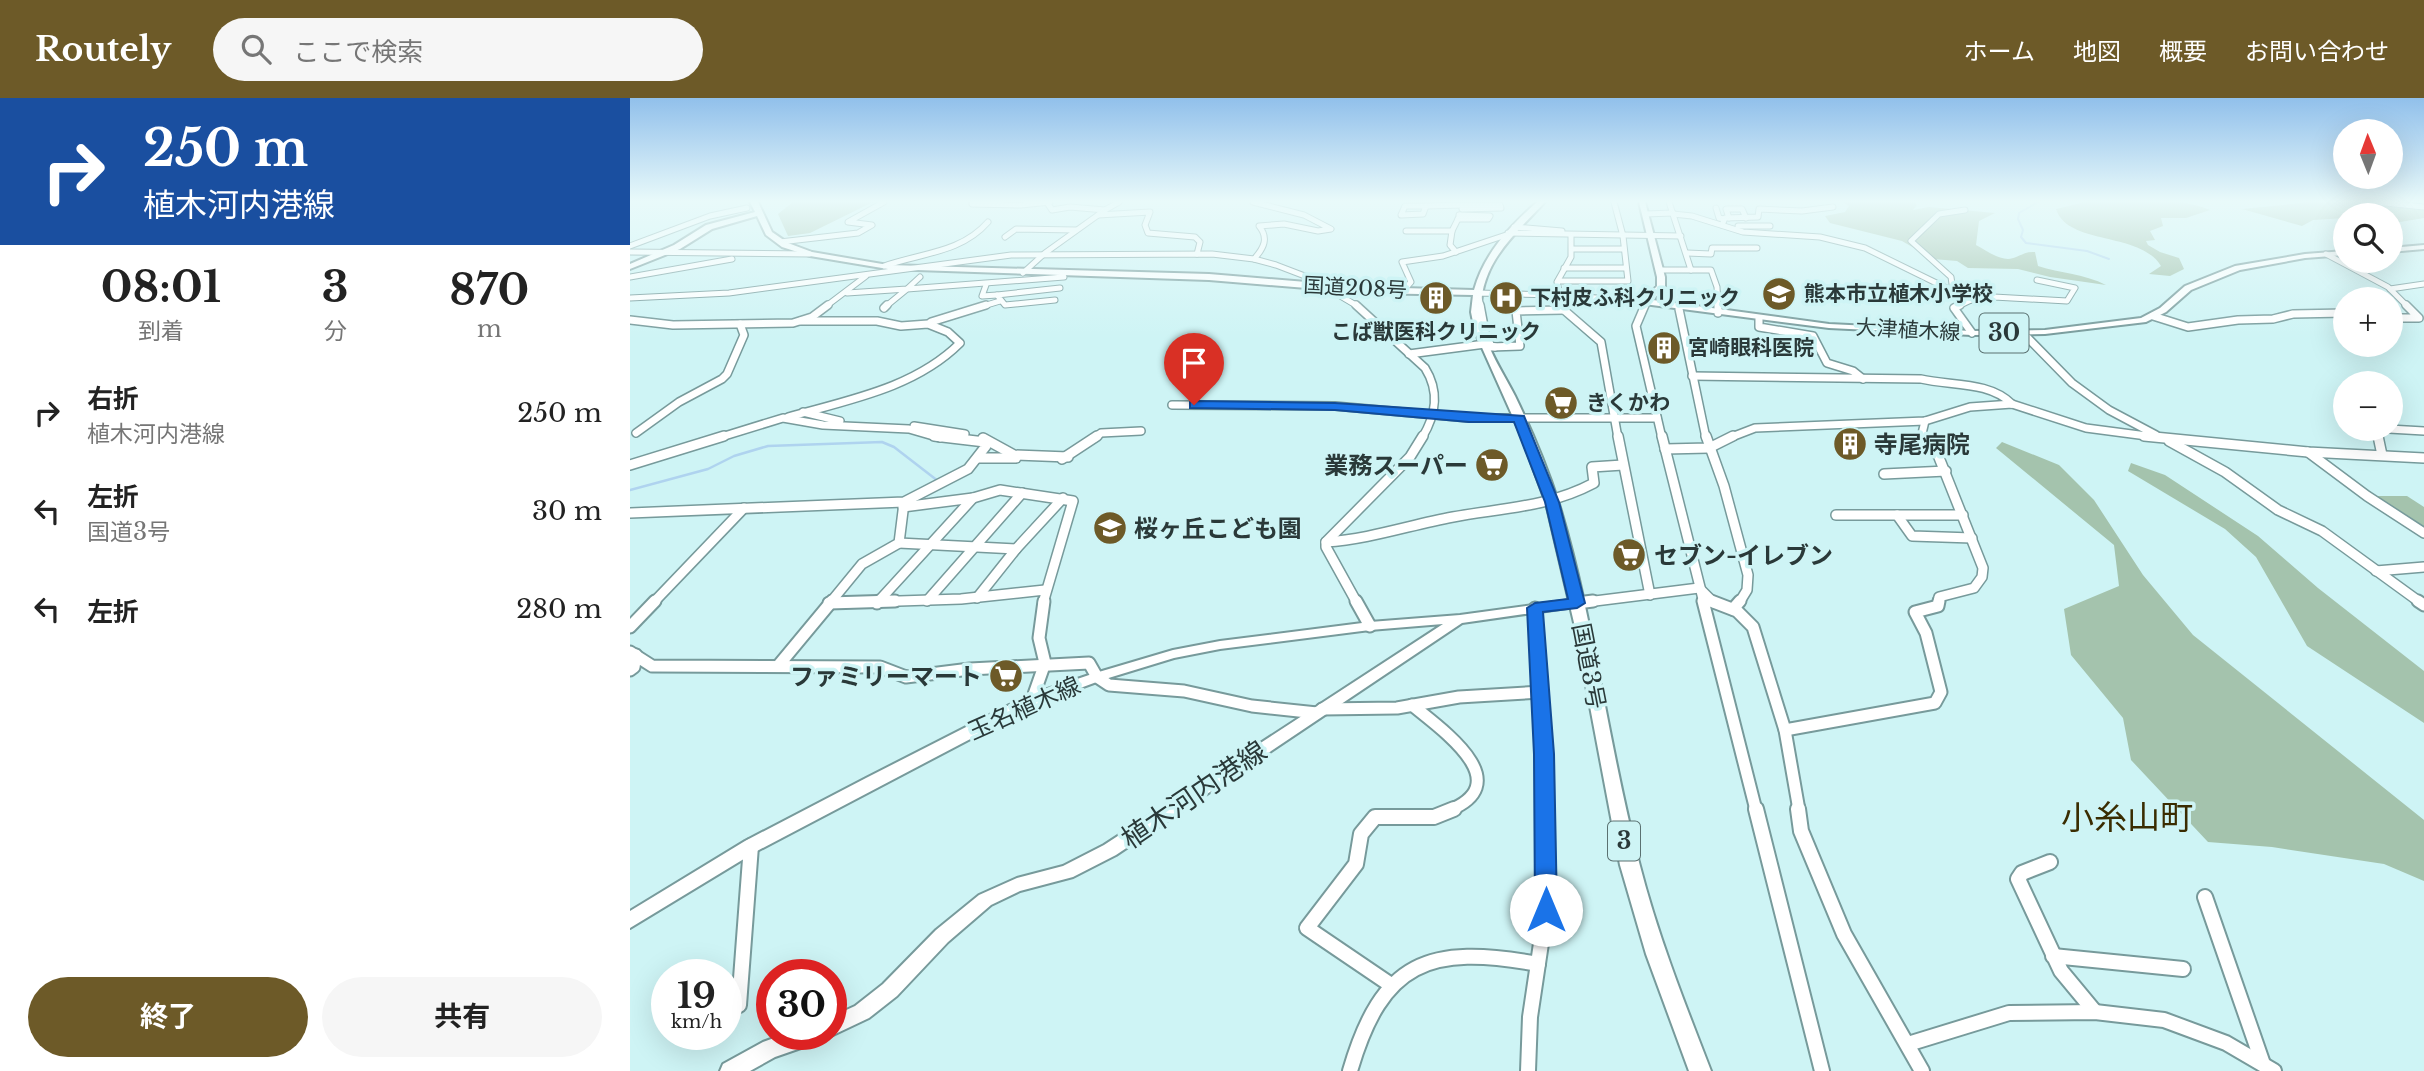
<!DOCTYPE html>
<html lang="ja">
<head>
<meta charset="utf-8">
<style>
  body { margin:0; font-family:"Libre Baskerville","Noto Sans JP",serif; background:#f6f6f6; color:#222; height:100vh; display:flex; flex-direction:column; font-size:26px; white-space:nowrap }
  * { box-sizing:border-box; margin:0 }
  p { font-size:23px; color:#767676 }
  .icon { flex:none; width:38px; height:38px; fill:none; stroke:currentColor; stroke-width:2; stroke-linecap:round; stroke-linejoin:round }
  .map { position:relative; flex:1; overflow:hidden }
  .drawer { display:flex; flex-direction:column; background:#fff; width:630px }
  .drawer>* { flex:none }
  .top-card { background:#1a4fa0; color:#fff; overflow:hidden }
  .needle { width:46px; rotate:359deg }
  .fabs { position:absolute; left:1703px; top:21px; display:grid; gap:14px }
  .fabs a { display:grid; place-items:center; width:70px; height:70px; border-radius:50%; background:#fff; box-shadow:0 7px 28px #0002; font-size:35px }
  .speed { position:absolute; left:21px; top:861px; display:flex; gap:14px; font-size:35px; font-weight:700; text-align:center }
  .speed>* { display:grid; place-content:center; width:91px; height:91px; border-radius:50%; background:#fff; box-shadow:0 7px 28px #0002; line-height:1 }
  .speed small { font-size:18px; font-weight:400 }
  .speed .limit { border:10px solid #d22; background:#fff; color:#111 }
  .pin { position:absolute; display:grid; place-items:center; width:60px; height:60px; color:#fff; margin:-72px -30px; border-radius:50% 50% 50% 0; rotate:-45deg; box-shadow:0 0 7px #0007 }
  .pin .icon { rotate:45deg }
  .me { position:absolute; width:77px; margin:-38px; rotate:0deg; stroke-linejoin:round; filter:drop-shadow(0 0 5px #0008) }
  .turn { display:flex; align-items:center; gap:24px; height:147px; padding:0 28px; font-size:32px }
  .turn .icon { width:91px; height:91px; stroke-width:2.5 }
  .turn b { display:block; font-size:49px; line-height:60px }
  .eta { display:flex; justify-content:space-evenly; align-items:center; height:119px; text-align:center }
  .eta b { font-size:42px; font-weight:700; line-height:49px }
  .button { display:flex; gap:14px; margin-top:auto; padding:14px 28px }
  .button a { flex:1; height:80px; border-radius:42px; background:#6d5a28; color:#fff; font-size:28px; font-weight:700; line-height:80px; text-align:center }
  .button a+a { background:#f6f6f6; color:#222 }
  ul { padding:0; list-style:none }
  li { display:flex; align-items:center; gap:21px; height:98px; padding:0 28px }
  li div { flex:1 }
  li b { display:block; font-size:26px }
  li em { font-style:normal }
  header { display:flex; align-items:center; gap:42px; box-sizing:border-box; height:98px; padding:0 35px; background:#6d5a28; color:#fff }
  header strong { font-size:33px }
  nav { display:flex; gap:38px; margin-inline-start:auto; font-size:24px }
  .search { width:490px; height:63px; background:#f6f6f6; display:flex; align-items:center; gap:18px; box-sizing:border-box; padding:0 24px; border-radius:38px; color:#767676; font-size:26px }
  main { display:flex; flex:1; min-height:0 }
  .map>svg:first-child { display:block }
</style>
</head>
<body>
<header>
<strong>Routely</strong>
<div class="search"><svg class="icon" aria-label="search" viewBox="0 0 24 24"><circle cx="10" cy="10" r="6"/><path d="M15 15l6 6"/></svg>ここで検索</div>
<nav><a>ホーム</a><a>地図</a><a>概要</a><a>お問い合わせ</a></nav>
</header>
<main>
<section class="drawer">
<div class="top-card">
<div class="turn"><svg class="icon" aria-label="right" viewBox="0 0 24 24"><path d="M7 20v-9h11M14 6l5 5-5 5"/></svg><div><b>250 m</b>植木河内港線</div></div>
</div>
<div class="eta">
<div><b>08:01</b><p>到着</p></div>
<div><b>3</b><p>分</p></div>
<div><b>870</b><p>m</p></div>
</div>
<ul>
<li><svg class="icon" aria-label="right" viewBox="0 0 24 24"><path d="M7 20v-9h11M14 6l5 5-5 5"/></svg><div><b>右折</b><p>植木河内港線</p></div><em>250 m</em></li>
<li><svg class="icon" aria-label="left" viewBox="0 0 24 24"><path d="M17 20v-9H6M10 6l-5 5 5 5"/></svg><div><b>左折</b><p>国道3号</p></div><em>30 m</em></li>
<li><svg class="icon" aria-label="left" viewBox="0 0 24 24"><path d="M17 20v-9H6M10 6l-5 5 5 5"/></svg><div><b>左折</b></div><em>280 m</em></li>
</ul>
<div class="button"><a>終了</a><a>共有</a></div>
</section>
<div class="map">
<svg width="1794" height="973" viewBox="0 0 1794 973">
  <rect width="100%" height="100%" fill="#cef4f5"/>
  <g fill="#a4c3ad">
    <path d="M163 104H243L180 135 158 138 148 116Z"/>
    <path d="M1213 104H1284L1287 107 1283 112 1299 109 1365 115 1349 123 1346 147C1355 152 1368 161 1378 161 1389 160 1393 153 1405 154L1408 168C1430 175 1455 176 1476 187L1420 179 1388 171 1338 170 1327 163 1303 161 1272 143 1200 125 1195 118 1215 114 1219 108Z"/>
    <path d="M1455 104C1495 104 1542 97 1580 112L1556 120H1531L1533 128 1520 133 1525 142 1516 143 1518 147 1530 154 1549 160 1554 171 1540 178 1519 176 1531 168C1510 133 1438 148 1426 111Z"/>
    <path d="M1682 104H1733L1794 112V120L1764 125 1761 124 1760 117H1715V120L1683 122 1672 128 1612 111Z"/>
    <path d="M1372 344 1429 367 1464 402 1513 477 1563 537 1794 722V783L1754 766 1642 749 1578 744 1501 662 1493 620 1441 557 1434 511 1489 488 1484 447 1366 350Z"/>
    <path d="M1501 365 1535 377 1628 438 1688 490 1794 573V625L1677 548 1626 459 1595 431 1498 373Z"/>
    <path d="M1737 398H1777L1794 409V428L1784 429Z"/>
  </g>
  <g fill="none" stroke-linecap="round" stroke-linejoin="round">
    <path stroke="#afd3ef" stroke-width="2" d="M1408 104 1389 115 1388 121 1393 132 1391 139 1396 145 1457 153 1479 161"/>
    <path stroke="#afd3ef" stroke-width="2.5" d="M0 392 78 371 104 358 138 348 252 344 264 349 308 383"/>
    <g stroke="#779a9b" stroke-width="7">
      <g id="minor-far4">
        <path d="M344 104 342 106 391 107 420 104"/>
        <path d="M623 104 674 117 701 131 688 133 654 126 629 128C639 140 634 150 624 161"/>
        <path d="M1039 104 1061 172"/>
        <path d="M1746 104 1794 109"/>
        <path d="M775 108H796L793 116 771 117Z"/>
        <path d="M796 108 833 107"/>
        <path d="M1086 110 1089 120 1094 121"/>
        <path d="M832 111 871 110 870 107H833"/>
        <path d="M475 112 489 104"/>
        <path d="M1015 116 1043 115"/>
        <path d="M1043 116 1062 118 1113 134 1190 139 1235 150 1341 202 1326 209"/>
        <path d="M468 117 520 114 515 127 518 135 565 139 570 144 567 156"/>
        <path d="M1099 120 1096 111H1112L1116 120"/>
        <path d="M828 121H858L860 118 829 117"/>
        <path d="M1092 127 1095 120 1128 119 1129 111 1172 113 1203 109"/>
        <path d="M1108 128H1140"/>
        <path d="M884 129 932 133"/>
        <path d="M776 133H822"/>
        <path d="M878 135 1051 138"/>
        <path d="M375 139 386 131 446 132"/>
        <path d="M150 144 228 135 242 127 218 124 254 104"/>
        <path d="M0 148 80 118 117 110"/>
        <path d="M943 151H993"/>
        <path d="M0 154 180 156"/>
        <path d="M826 154 820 147 822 133 830 117"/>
        <path d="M1057 155 1081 156 1082 150H1127"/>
        <path d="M1696 156 1758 189 1778 209"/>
        <path d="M254 168C291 155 331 155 358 124"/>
        <path d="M934 170H996"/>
        <path d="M1030 172H1081L1087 189 1088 209"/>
        <path d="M393 175 415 155 475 112 440 109 422 112 418 106"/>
        <path d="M0 179 102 161"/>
        <path d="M928 183H998L993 138 984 104"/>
        <path d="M356 187 352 198 367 197"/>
        <path d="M1760 191 1794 186"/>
        <path d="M773 193 781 184 772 164 813 158 876 137"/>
        <path d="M1323 193 1321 179 1281 143 1309 116 1335 112"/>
        <path d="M217 195 277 191 290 179"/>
        <path d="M0 200 99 195 381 157 582 156 624 161 646 167 680 180 729 209"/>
        <path d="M425 202 375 207 367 197 430 190"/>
        <path d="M1341 202 1364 199 1437 203 1445 190 1407 182"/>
        <path d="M195 209 236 178"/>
        <path d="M255 209 277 191 434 179"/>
        <path d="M350 209 370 203"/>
        <path d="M851 209 848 195 929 197 1017 204"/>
        <path d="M933 209 927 184 941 159V138"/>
        <path d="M1014 209 1017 204"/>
      </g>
    </g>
    <g stroke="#779a9b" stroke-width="10">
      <g id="minor-far3">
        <path d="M726 207 795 270C810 294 806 317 792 340"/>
        <path d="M850 207 856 239 861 248 865 249"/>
        <path d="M932 207 934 212 971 244 988 340"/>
        <path d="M1015 207 1006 228 1032 340"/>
        <path d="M1088 207V215"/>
        <path d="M1330 207 1324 210 1342 235"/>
        <path d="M254 210 257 207"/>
        <path d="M1049 211 1076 340"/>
        <path d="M1523 218 1558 229 1608 222 1643 221 1663 216 1715 215"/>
        <path d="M1760 220H1789L1776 207"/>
        <path d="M1129 221V229L1183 238 1197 265 1223 273 1233 281"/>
        <path d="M0 222 43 227 163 225 182 219 198 207"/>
        <path d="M301 224 356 207"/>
        <path d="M1393 235 1442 285 1479 312 1526 337"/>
        <path d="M861 249 890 248 886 213 934 212"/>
        <path d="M779 256 855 246"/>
        <path d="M1062 278 1291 281C1321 288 1359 283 1382 306"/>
        <path d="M542 307 705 308 839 320H1027"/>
        <path d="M173 314 210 323"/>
        <path d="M158 319C218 302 285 290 330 245L318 234 298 226 271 228 247 223H171"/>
        <path d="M284 328 335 336"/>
        <path d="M1746 331 1748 340"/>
        <path d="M1759 331 1794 333"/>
        <path d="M6 335 49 304 92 281 97 276 114 237 110 226"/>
        <path d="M88 340 153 320 193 327 279 331 310 340"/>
        <path d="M465 340 471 335 511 333"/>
        <path d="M1099 340 1125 330 1295 323 1340 309 1382 306 1456 330 1532 340"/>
        <path d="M1291 340 1295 323"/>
      </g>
    </g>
    <g stroke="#779a9b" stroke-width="12">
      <g id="minor-far2">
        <path d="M988 338 1020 497"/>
        <path d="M1032 338 1074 505"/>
        <path d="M1076 338 1094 388 1118 477 1117 492 1109 505"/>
        <path d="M1291 338 1290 343 1308 357 1353 470 1352 479 1344 490 1309 499 1308 505"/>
        <path d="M1514 338 1678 354 1794 360"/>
        <path d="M1748 338 1752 357"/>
        <path d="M353 340 384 357 438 359"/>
        <path d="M1539 343 1595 374 1648 412 1692 433 1791 505"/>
        <path d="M1035 351 1079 350 1103 338"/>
        <path d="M1678 354 1737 398 1794 435"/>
        <path d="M348 360H386"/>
        <path d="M432 361 467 338"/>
        <path d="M0 367 94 338"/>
        <path d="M1254 376 1316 373"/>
        <path d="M273 409 343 400 370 392 443 403 413 505"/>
        <path d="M0 415 274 404 338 371 356 348 355 344 304 338"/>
        <path d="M1206 417H1333"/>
        <path d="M1267 417 1282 438 1342 440"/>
        <path d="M696 444C740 441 780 427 823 419 873 410 919 409 964 385L962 369 993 367"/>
        <path d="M269 445 386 451"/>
        <path d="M1746 473 1794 469"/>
        <path d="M1071 492 1084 505"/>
        <path d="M347 500 386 451 433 400"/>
        <path d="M297 503 392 395"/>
        <path d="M23 505 114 410"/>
        <path d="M200 505 232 466 269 445 274 405"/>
        <path d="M207 505 331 501 415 492"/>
        <path d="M247 505 343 400"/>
        <path d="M727 505 696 449V444L780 359 793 338"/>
        <path d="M949 505 1069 490"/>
      </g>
    </g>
    <g stroke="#779a9b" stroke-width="15">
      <g id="minor-far1">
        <path d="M726 503 740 528"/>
        <path d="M1073 503 1126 712"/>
        <path d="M1081 503 1107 513 1123 529 1155 632 1169 712"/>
        <path d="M1788 503 1794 507"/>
        <path d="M199 505 265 503"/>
        <path d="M247 505 249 503"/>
        <path d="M947 505 963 503"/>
        <path d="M905 510 915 712"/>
        <path d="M1103 511 1110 503"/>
        <path d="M0 529 25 503"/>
        <path d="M0 554 22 568 250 569 276 579 340 571 459 565 467 579 479 587 554 593 622 608 687 615"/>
        <path d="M148 568 202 503"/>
        <path d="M0 572 4 569 6 557"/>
        <path d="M402 602 415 565 409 540 414 503"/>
        <path d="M782 607C811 631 888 684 820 712"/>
        <path d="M692 611 767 610 829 599 911 594"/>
        <path d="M1155 632 1305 605 1311 594 1296 535 1285 514 1308 508 1309 503"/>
      </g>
    </g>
    <g stroke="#779a9b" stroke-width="18">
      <g id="minor">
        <path d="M1126 711 1192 973"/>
        <path d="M1168 711 1171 733 1214 836 1292 973"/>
        <path d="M1420 764 1392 775 1388 781 1431 873 1465 914"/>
        <path d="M1575 799 1633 966"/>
        <path d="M1423 858 1553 871"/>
        <path d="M761 887 677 830 726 766 731 736 745 719H804L824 711"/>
        <path d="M109 907 121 748"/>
        <path d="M1278 946 1379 915 1465 914 1534 922 1596 945 1644 973"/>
        <path d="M720 973C752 863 799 846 908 866"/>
        <path d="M898 973 900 919 916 812 915 711"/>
      </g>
    </g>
    <g stroke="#779a9b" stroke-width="4">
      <g id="major">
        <path d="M1009 104H1015L1035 179V188L1023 202 1199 226 1342 233 1415 232 1511 220 1530 210 1555 188 1605 168 1675 156 1715 153V157L1675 160 1610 172 1561 192 1536 214 1516 224 1415 236 1342 237 1199 230 1014 206V202L1027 188V179Z"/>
        <path d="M1794 147V151L1760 154V150Z"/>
        <path d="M947 501 951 502 953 505 951 508 832 525 486 757 443 779 390 793 361 807 318 844 267 898 239 920 201 938 196 936H201V919L225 908 253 886 306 832 349 797 387 780 433 768 474 747 813 526 740 532 590 551 544 560 472 582 407 606 127 753 0 830V813L115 743 236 680 397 598 462 576 543 552 590 543 740 524 830 517Z"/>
        <path d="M155 936H194L191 943 145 959 120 973H90L93 966 133 944Z"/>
      </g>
    </g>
    <g stroke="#779a9b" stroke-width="4">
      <path id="highway" d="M120 104H128L142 134 158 145 182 154 258 167 579 176 737 189 844 192C854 156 879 129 907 104H915C884 137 849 166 851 215 852 245 872 272 885 298 902 333 917 369 929 406 965 525 978 648 1010 768 1028 838 1055 906 1081 973H1059L1016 856 990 767 945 529 916 405 891 337 845 234 841 214 843 197 737 195 579 182 258 171 180 158 152 149 136 137 127 118 82 131 50 151 0 171V166L44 147 76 127 125 114Z"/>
    </g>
    <use href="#minor-far4" stroke="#fff" stroke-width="5"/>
    <use href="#minor-far3" stroke="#fff" stroke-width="7"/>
    <use href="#minor-far2" stroke="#fff" stroke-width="9"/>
    <use href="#minor-far1" stroke="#fff" stroke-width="11"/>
    <use href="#minor" stroke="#fff" stroke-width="14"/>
    <use href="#major" fill="#fff" fill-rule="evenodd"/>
    <use href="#highway" fill="#fff" fill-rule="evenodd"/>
  </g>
  <linearGradient id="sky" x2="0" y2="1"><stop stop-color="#91c0eb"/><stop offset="0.43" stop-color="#e9fafa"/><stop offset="1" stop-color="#e9fafa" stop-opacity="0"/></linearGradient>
  <rect width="1794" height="240" fill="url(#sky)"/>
  <path fill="#1a73e8" stroke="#114b97" stroke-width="2" d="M564 303 705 305 894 318 929 404 955 505 947 510 913 514 924 656 927 812 924 819 916 822 908 819 905 812 904 656 897 510 905 505 938 501 915 404 884 324H839L705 312 560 310V304Z"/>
  <defs>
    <g id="school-disc" transform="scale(1.75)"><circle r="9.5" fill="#6d5a28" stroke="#cef4f5"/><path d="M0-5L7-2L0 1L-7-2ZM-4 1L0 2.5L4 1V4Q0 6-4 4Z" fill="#fff"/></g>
    <g id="building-disc" transform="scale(1.75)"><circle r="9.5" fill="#6d5a28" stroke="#cef4f5"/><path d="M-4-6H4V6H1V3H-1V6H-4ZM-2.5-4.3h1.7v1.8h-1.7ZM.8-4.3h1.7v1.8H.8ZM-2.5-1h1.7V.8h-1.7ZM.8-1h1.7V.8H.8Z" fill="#fff"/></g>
    <g id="hospital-disc" transform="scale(1.75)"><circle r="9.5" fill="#6d5a28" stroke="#cef4f5"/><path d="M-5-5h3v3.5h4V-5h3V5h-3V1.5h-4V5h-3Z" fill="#fff"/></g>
    <g id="supermarket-disc" transform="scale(1.75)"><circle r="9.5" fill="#6d5a28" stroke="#cef4f5"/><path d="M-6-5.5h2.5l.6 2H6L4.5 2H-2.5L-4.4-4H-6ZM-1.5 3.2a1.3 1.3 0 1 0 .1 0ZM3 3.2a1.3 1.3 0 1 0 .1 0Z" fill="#fff"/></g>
  </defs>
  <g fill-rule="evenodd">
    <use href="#school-disc" x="1149" y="196"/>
    <use href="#building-disc" x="806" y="200"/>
    <use href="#hospital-disc" x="876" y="200"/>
    <use href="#building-disc" x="1034" y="250"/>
    <use href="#supermarket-disc" x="931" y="305"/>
    <use href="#building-disc" x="1220" y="346"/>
    <use href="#supermarket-disc" x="862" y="367"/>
    <use href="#school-disc" x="480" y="430"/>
    <use href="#supermarket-disc" x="999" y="457"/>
    <use href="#supermarket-disc" x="376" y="578"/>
  </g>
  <g text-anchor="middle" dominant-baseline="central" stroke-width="7" stroke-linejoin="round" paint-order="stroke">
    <g font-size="21" fill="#2a3939" stroke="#cef4f5">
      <text transform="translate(725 190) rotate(3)">国道208号</text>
      <text transform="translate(1278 232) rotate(3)">大津植木線</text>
    </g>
    <g font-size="21" font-weight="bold" fill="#2a3939" stroke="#cef4f5" text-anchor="start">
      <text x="1174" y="196">熊本市立植木小学校</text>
      <text x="900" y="200">下村皮ふ科クリニック</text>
      <text x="806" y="234" text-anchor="middle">こば獣医科クリニック</text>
      <text x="1058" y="250">宮崎眼科医院</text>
      <text x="956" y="305">きくかわ</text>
    </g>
    <g fill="#cef4f5" stroke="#5b7171" stroke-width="2">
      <rect x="1349.5" y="215.5" width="49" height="39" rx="5"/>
      <rect x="978" y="723.5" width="32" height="39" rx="5"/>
    </g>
    <g font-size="23" font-weight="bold" fill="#2a3939">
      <text x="1374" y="235">30</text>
      <text x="994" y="743">3</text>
    </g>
    <g font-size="24" font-weight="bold" fill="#2a3939" stroke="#cef4f5" text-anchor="start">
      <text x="1244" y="346">寺尾病院</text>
      <text x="838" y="367" text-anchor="end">業務スーパー</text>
      <text x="504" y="430">桜ヶ丘こども園</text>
      <text x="1024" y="457">セブン-イレブン</text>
      <text x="352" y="578" text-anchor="end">ファミリーマート</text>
    </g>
    <g font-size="24" fill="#2a3939" stroke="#cef4f5">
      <text transform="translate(959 568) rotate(79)">国道3号</text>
      <text transform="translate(394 610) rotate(-24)">玉名植木線</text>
    </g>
    <g font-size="28" fill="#2a3939" stroke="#cef4f5">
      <text transform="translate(564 697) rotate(-34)">植木河内港線</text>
    </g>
    <g font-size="33" fill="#3a2c01" stroke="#cef4f5">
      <text x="1497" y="719">小糸山町</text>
    </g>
  </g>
</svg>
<div class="fabs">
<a><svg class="needle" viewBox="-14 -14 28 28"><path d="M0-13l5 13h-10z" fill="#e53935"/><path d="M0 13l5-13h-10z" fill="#767676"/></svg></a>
<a><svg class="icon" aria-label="search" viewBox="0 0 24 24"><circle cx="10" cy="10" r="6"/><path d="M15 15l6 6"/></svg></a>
<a>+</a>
<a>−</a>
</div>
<div class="speed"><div>19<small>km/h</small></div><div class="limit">30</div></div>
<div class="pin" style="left:564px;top:307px;background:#d93025"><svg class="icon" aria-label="arrive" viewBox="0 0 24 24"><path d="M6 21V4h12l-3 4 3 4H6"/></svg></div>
<svg class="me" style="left:916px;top:812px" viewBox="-20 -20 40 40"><circle r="19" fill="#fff"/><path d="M0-13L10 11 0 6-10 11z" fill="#1a73e8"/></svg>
</div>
</main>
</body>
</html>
